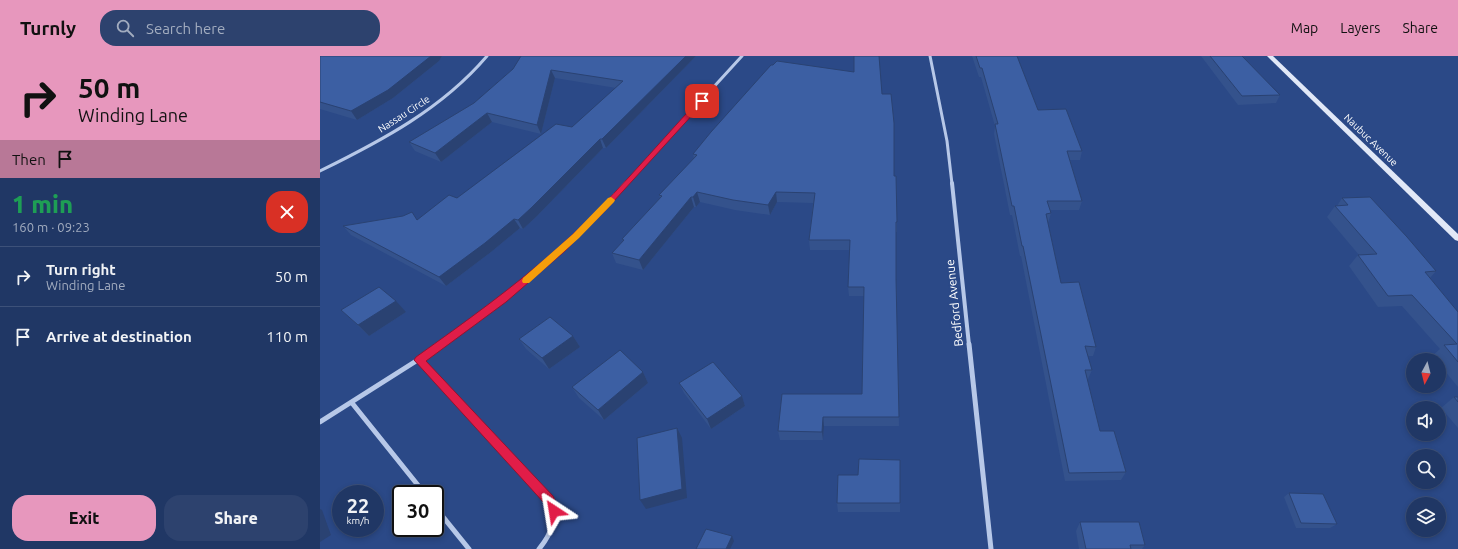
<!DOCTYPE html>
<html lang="en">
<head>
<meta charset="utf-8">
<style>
  body { margin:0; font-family:Ubuntu,sans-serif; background:#2d426e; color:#f1f3f6; height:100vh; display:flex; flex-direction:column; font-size:15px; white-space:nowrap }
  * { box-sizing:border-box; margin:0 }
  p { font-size:13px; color:#a2acbf }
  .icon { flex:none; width:22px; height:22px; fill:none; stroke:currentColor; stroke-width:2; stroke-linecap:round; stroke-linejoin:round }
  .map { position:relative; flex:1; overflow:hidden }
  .panel { display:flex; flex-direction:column; background:#203765; width:320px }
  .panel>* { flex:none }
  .guide { background:#e797bd; color:#111; overflow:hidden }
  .needle { width:26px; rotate:187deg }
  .tools { position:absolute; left:1086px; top:297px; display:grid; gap:8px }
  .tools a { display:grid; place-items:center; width:40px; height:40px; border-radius:50%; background:#203765; box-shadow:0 2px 6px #0003,0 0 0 1px #3d5179; font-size:20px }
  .speed { position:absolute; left:12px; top:429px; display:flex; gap:8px; font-size:20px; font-weight:700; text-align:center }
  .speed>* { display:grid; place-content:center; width:52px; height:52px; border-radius:50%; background:#203765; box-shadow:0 2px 6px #0003,0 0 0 1px #3d5179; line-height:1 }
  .speed small { font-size:10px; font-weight:400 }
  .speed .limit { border:2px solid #111; border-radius:6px; background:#fff; color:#111 }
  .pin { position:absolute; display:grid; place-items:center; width:34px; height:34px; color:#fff; margin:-17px; border-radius:8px; box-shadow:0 2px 6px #0006 }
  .me { position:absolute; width:44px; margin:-22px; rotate:327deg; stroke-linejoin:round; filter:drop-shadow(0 0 3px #0008) }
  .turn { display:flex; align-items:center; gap:14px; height:84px; padding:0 12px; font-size:18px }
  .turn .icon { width:52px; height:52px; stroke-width:2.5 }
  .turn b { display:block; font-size:28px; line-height:34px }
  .then { display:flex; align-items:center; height:38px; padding:0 12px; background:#0003; gap:8px; font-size:15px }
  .round { display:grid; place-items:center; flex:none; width:42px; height:42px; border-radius:16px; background:#2d426e }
  .headline { display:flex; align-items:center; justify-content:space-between; height:68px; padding:0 12px }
  h1 { font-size:24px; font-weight:800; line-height:30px; color:#1e9e55 }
  .button { display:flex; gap:8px; margin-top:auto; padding:8px 12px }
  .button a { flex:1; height:46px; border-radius:16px; background:#e797bd; color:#111; font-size:16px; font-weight:800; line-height:46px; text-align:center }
  .button a+a { background:#2d426e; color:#f1f3f6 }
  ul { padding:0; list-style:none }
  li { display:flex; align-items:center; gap:12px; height:60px; padding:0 12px; border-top:1px solid #3d5179 }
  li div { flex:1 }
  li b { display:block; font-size:15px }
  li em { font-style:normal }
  header { display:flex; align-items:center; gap:24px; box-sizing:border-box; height:56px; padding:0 20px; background:#e797bd; color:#111 }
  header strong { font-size:19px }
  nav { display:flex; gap:22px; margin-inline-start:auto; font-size:14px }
  .search { width:280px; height:36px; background:#2d426e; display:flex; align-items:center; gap:10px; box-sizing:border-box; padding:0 14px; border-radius:16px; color:#a2acbf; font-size:15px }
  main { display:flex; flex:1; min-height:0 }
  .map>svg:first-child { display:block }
</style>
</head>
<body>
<header>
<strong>Turnly</strong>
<div class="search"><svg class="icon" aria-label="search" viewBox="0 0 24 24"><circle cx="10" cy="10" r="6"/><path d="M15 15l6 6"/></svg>Search here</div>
<nav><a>Map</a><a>Layers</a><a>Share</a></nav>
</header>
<main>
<section class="panel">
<div class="guide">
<div class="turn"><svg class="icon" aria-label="right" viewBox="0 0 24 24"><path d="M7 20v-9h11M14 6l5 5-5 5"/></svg><div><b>50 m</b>Winding Lane</div></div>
<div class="then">Then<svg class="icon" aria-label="arrive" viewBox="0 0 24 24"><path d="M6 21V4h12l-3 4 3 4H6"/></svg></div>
</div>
<div class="headline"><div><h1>1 min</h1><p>160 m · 09:23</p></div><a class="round" style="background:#d93025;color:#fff"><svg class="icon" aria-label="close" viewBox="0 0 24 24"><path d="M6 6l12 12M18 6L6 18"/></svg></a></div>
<ul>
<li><svg class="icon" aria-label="right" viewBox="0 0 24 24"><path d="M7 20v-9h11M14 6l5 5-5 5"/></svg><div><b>Turn right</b><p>Winding Lane</p></div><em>50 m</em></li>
<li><svg class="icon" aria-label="arrive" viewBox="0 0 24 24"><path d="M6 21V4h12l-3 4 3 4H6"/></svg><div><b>Arrive at destination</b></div><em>110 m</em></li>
</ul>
<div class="button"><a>Exit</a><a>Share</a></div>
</section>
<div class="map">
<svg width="1138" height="493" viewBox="0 0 1138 493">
  <rect width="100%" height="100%" fill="#2b4987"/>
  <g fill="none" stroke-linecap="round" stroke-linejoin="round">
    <g stroke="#b7c8e8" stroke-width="3">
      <path d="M610 0 627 85 632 128"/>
      <path d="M0 115C61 85 122 53 167 0"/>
      <path d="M305 128 422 0"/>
    </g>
    <g stroke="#b7c8e8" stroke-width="4">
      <path d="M632 127 649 289"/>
      <path d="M121 289 214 218 269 167 306 127"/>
    </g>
    <g stroke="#b7c8e8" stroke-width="5">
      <path d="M649 288 671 493"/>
      <path d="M99 304 229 444C237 464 232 477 219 493"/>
      <path d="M32 347 105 438"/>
      <path d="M0 366 123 288"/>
      <path d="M115 451 149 493"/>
    </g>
    <path fill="#e1e8f7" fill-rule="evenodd" d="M947 0H953L1138 178V185L1135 184Z"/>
  </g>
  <g fill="#34528c">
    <path d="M0 0H122L119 5 73 42 37 64 0 53Z"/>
    <path d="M376 0 286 92H283L216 161 203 173 200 172 171 196 126 230 31 179 23 170 98 163 137 142 252 71 296 32 235 22 221 78 172 66 121 106 95 95 89 86 154 47 193 13Z"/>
    <path d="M652 0H697L718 54 762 95 760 104H750L762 145 759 154H730L731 157 728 167 741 227 776 291 773 300H768L772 314 768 323H767L780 375 806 416 801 424 745 425 701 200H700L692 159H690L674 78 675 70 661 21H659Z"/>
    <path d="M881 0H922L960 39 956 47 918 49Z"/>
    <path d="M562 38 574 120 577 166V176H576V223L579 370H504L503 384H460L458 375 542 338 544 240H529L528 231 530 194H490L489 184 493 147 457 146 450 159 415 154 380 146 376 151H374L323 214 296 207 292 197 303 185 302 183 340 142 339 139 374 103 373 98Z"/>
    <path d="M1022 142 1116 215 1110 222 1138 256V331L1119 308V304H1116L1112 300 1120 293 1082 250 1058 251 1029 210 1038 199H1039L1007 161 1015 150H1017Z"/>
    <path d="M21 254 86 256 49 280Z"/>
    <path d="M253 280 260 291 229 313 206 293 199 283Z"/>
    <path d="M323 316 328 327 284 364 259 342 252 331Z"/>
    <path d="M359 327 422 340 425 350 391 373 364 337Z"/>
    <path d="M1134 341H1138V372L1121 352Z"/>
    <path d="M538 419 580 447V456H518L517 447Z"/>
    <path d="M969 437 1017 468 1010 472H976L964 441Z"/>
    <path d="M760 466 825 489 822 493H759L756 475Z"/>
  </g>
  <g fill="#2a4272">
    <path d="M111 0H122L119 5 73 42 37 64 31 55Z"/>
    <path d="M366 0H376L286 92 282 83Z"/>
    <path d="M231 14 235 22 221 78 217 69Z"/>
    <path d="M167 57 172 66 121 106 115 97Z"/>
    <path d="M280 83 283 92 216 161 203 173 198 164Z"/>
    <path d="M377 136 380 146 376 151 373 141Z"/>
    <path d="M456 136 457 146 450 159 448 149Z"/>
    <path d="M371 141 374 151 323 214 319 204Z"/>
    <path d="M194 163 200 172 171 196 126 230 119 221Z"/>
    <path d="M76 245 86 256 49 280 38 269Z"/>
    <path d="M253 280 260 291 229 313 222 302Z"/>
    <path d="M323 316 328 327 284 364 278 354Z"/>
    <path d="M422 340 425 350 391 373 387 363Z"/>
    <path d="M503 361 504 370 503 384 502 376Z"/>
    <path d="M357 372 362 382 367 442 326 453 320 444Z"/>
    <path d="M0 453 2 454 11 479 0 486Z"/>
    <path d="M412 480 414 485 410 493H406Z"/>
  </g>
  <g fill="#3c5fa3" stroke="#2a4272">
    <path d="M0 0H111L68 34 31 55 0 46Z"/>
    <path d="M201 0H366L282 83H280L211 152 198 164 194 163 165 187 119 221 23 170 83 160 92 156 97 164 129 139 137 142 236 68 252 71 303 25 231 14 217 69 167 57 115 97 89 86 154 47 193 13Z"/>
    <path d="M534 0H559L562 38H571L574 67V120H576L577 166H576V223L579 361H503L502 376 458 375 462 338H542L544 231H528L530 184H489L495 137 456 136 448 149 413 144 377 136 373 141H371L319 204 292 197 304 184 302 183 342 140 339 139 377 99 373 98 391 76 451 9H453L457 5 534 16Z"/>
    <path d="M656 0H697L718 54 746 53 762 95H747L762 145H727L731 157 726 158 741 227 759 226 776 291 765 290 772 314H765L780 375H794L806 416 749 417 703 190H702L694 150H692L675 68H678L662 12H660Z"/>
    <path d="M890 0H922L960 39 922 40Z"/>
    <path d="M1050 141 1087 181 1116 215 1105 216 1138 256V306L1124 289 1137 288 1092 239 1068 240 1038 199 1057 198 1015 150 1028 149 1022 142Z"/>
    <path d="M59 231 76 245 38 269 21 254Z"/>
    <path d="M230 261 253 280 222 302 199 283Z"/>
    <path d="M300 294 323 316 278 354 252 331Z"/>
    <path d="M393 306 422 340 387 363 359 327Z"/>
    <path d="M1134 341H1138V346Z"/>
    <path d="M357 372 362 433 320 444 317 382Z"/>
    <path d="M539 403 580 404V447H517L518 419H538Z"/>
    <path d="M969 437 1003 438 1017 468 981 467Z"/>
    <path d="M760 466H819L825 489H810L811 493H766Z"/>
    <path d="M386 473 412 480 406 493H376Z"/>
  </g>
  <path fill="#e11d48" stroke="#92132f" d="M379 44 385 45 283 157 246 194 186 246 106 305 233 440 240 455 238 459 234 460 230 459 225 448 94 304 96 301C145 266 194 231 239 191 290 146 333 93 379 44Z"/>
  <path fill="#f59e0b" d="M291 141 295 144 294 146 259 182 209 227H203L202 225 203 222 253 178 288 142Z"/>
  <g text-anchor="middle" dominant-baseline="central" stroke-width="4" stroke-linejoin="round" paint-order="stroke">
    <g font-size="10" fill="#fff" stroke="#2b4987">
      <text transform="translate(84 58) rotate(-33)">Nassau Circle</text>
      <text transform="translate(1051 84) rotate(44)">Naubuc Avenue</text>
    </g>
    <g font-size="12" fill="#fff" stroke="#2b4987">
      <text transform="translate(634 247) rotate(-96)">Bedford Avenue</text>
    </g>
  </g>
</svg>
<div class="tools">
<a><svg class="needle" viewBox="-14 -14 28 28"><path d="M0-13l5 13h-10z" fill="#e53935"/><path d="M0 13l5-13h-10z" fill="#a2acbf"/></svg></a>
<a><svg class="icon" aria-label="sound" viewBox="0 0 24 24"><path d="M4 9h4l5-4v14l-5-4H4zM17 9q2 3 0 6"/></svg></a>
<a><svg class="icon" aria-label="search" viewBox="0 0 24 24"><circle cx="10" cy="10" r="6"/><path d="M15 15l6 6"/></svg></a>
<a><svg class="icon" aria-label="layers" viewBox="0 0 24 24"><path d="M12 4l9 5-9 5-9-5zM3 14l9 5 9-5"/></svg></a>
</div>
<div class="speed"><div>22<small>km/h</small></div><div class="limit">30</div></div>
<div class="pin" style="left:382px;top:45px;background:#d93025"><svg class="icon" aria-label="arrive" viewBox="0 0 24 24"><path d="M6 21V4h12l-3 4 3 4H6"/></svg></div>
<svg class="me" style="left:234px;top:455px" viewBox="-20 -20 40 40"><path d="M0-17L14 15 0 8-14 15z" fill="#e11d48" stroke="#fff" stroke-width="4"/></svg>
</div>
</main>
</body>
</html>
